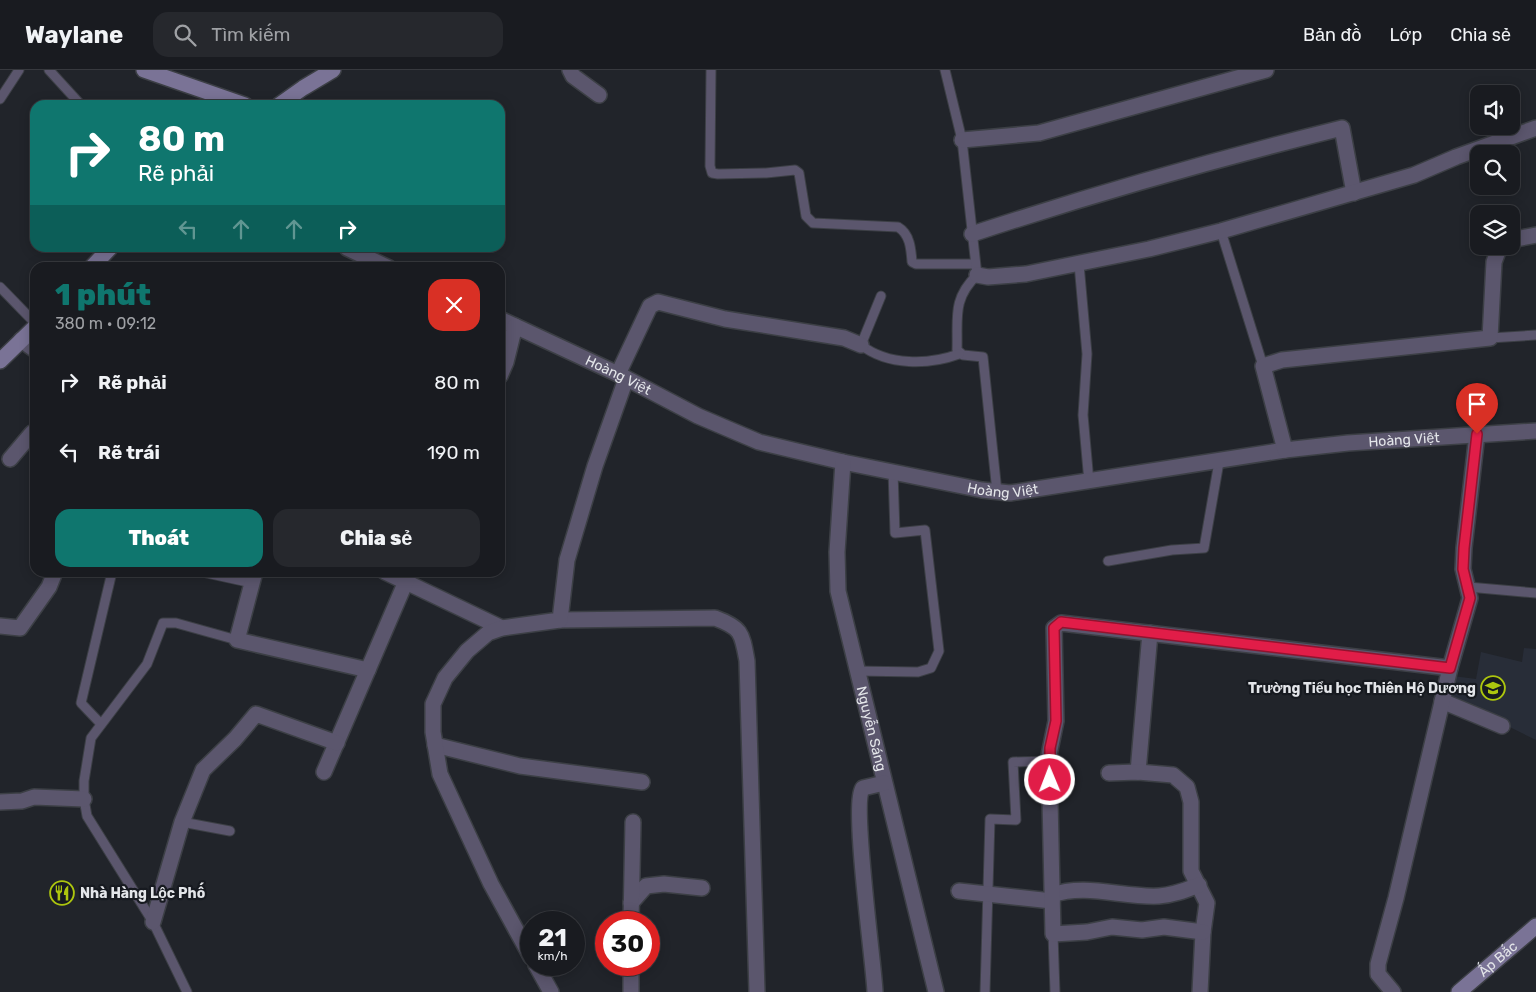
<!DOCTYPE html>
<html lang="vi">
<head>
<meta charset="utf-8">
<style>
  body { margin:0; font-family:Rubik,sans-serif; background:#26282d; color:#f1f3f6; height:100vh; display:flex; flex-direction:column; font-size:19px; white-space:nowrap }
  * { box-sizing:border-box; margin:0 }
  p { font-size:16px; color:#9fa1a5 }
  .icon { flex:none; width:28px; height:28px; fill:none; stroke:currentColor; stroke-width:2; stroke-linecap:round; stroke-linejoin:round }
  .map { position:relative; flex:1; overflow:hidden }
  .side { position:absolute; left:30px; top:192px; width:475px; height:315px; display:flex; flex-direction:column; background:#191b20; border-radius:15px; box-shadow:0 2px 12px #0003,0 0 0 1px #37393e }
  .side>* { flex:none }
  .hud { position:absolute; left:30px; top:30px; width:475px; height:152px; border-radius:15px; box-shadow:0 2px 12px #0003,0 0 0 1px #37393e; background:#0f766e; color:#fff; overflow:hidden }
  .controls { position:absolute; left:1470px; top:15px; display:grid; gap:10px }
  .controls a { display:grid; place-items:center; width:50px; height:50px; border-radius:10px; background:#191b20; box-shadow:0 2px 12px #0003,0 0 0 1px #37393e; font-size:25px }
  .speed { position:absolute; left:520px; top:841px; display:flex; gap:10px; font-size:25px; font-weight:700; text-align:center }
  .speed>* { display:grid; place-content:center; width:65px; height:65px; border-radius:50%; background:#191b20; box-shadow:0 2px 12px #0003,0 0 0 1px #37393e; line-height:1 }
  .speed small { font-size:12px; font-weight:400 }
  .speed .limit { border:8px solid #d22; background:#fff; color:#111 }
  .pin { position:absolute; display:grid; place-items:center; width:42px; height:42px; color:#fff; margin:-51px -21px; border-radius:50% 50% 50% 0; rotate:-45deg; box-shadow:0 0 5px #0007 }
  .pin .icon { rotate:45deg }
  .me { position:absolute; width:55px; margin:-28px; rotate:359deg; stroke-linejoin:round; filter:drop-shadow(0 0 4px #0008) }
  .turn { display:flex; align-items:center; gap:18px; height:105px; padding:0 25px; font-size:22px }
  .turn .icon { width:65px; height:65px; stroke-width:2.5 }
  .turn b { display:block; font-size:35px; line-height:42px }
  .lanes { display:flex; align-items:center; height:48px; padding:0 25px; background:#0003; justify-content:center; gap:25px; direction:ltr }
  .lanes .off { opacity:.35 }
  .round { display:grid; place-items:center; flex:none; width:52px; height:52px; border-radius:15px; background:#26282d }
  .overview { display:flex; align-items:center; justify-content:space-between; height:85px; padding:0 25px }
  h1 { font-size:30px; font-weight:800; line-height:38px; color:#0f766e }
  .action { display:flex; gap:10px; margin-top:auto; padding:10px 25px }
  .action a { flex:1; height:58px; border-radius:15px; background:#0f766e; color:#fff; font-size:20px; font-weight:800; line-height:58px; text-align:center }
  .action a+a { background:#26282d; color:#f1f3f6 }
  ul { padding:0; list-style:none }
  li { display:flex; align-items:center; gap:15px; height:70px; padding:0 25px }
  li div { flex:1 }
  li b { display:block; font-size:19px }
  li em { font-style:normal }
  header { display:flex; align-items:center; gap:30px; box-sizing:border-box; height:70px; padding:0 25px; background:#191b20; border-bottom:1px solid #37393e }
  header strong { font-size:24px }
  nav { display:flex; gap:28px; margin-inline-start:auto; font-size:18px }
  .search { width:350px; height:45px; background:#26282d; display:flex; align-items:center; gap:12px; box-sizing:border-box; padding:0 18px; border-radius:15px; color:#9fa1a5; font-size:19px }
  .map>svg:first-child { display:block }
</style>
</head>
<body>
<header>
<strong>Waylane</strong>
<div class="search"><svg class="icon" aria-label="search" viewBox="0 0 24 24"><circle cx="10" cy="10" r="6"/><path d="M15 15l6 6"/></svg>Tìm kiếm</div>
<nav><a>Bản đồ</a><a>Lớp</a><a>Chia sẻ</a></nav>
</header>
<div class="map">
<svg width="1536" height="922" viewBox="0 0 1536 922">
  <rect width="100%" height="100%" fill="#21242a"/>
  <path fill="#282d38" d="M1524 578 1536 579V670L1448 627 1453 606 1476 609 1481 582 1522 592Z"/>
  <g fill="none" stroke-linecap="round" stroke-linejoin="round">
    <g stroke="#3c3f45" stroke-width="11">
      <g id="lane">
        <path d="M49 0 81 35"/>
        <path d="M711 0 710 96 712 103 718 104 766 103 795 100 799 103 806 146 813 153 898 157C910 164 911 179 912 192L916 194H974"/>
        <path d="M945 0 962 70 977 205C952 229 958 248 957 280L963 285 983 287 997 422"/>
        <path d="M0 29 19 0"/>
        <path d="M1221 161 1263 296"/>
        <path d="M1079 194 1087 284 1083 345 1089 412"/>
        <path d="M0 217 35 253"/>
        <path d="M881 226 861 275C888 296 929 295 959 284"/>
        <path d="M1490 268 1536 265"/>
        <path d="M1108 491 1172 480 1204 478 1219 392"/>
        <path d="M202 502 252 513"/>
        <path d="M1468 517 1536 523"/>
        <path d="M856 601 918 602 931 598 939 581 925 460 895 463 893 401"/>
        <path d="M101 654 81 633 112 502"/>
        <path d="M182 752 230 761"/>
        <path d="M1053 864 1055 922"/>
        <path d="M187 922 153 852 87 746 84 729V711L91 668 147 594 163 553H176L237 570"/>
        <path d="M985 922 990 749 1016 750 1013 692 1049 691"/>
      </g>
    </g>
    <g stroke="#3c3f45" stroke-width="18">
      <g id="street">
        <path d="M570 0 573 6 599 25"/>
        <path d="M962 70 1039 63 1266 0"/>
        <path d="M972 164C1094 124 1217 89 1342 58L1354 123"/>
        <path d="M1511 170 1536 165"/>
        <path d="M347 178 389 198"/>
        <path d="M977 205 988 207 1026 204 1149 179 1221 161 1414 105 1456 87 1536 58"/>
        <path id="s1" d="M500 249 618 304 698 346 759 372 843 392 982 420 1010 423 1285 380 1348 373 1536 361"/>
        <path d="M21 270 35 280"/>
        <path d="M618 304 650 236 658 232 725 249 844 268 861 275"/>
        <path d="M500 306 506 292 515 256"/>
        <path d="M1285 380 1263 296 1282 290 1490 268 1494 192 1500 176"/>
        <path d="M10 389 32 363 35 365"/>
        <path id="s2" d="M843 392 837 482 838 521 936 922"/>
        <path d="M255 502 237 570 368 600"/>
        <path d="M385 502 502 558"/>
        <path d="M560 550 715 548C742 558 742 563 747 591L757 922"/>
        <path d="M0 556 20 558 49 517 55 502"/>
        <path d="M1442 631 1502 656"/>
        <path d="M435 675 520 696 642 712"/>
        <path d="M324 702 410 502"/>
        <path d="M1138 702 1150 563"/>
        <path d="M1109 703 1138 702 1173 705 1187 717 1191 732V801L1207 833 1203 862 1200 922"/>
        <path d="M0 732 22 731 34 727 84 729"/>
        <path d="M959 821 1052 831"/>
        <path d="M1052 825C1086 813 1124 828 1159 826 1174 825 1186 820 1199 815"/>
        <path d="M631 833 646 816 664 814 702 818"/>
        <path d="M153 852 182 752 203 700 235 669 256 644 337 673"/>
        <path d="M631 852 633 752"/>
        <path d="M1203 862 1164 857 1142 860 1112 857 1087 862 1053 864 1049 685 1056 651 1054 558 1061 553 1450 598"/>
        <path d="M531 887 491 814 440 704 433 662V634L445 608 467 581 488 563 502 558 560 550 567 490 595 396 626 309"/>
        <path d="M536 895 551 922"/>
        <path d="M631 895V922"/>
        <path d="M875 922C874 894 851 732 863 718L884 713"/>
        <path d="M1393 922 1378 904V894L1396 828 1450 598 1470 528 1463 499 1464 478 1477 364"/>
      </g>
    </g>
    <g stroke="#3c3f45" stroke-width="18">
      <g id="secondary">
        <path d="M144 0 245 35"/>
        <path d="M279 35 303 18 333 0"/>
        <path d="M91 198 110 178"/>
        <path d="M0 291 35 257"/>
        <path id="s3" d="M1459 922 1536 856"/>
      </g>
    </g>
    <use href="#lane" stroke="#5b566d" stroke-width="9"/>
    <use href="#street" stroke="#5b566d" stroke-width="15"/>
    <use href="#secondary" stroke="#7a7396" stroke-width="15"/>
  </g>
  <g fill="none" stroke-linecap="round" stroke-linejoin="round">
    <g stroke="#92132f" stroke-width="12">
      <path id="route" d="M1050 710V678L1056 651 1054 558 1061 552 1450 598 1470 528 1463 499 1464 478 1477 364"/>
    </g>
    <use href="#route" stroke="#e11d48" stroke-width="9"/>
  </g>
  <defs>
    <g id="school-ring" transform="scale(1.25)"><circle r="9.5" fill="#171a20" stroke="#adc60e" stroke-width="1.5"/><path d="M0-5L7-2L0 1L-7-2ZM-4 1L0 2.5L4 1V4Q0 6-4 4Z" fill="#adc60e"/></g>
    <g id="restaurant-ring" transform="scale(1.25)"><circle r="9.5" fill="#171a20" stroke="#adc60e" stroke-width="1.5"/><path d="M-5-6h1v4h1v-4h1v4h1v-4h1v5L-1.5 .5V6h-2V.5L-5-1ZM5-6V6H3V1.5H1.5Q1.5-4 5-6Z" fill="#adc60e"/></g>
  </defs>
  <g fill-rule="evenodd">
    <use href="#school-ring" x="1493" y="618"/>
    <use href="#restaurant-ring" x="62" y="823"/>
  </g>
  <g text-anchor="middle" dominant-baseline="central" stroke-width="4.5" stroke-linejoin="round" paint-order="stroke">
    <g font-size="14" fill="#e3e5e9" stroke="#171a20">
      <text stroke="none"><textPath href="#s1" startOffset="131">Hoàng Việt</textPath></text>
      <text stroke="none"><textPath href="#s1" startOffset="941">Hoàng Việt</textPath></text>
      <text stroke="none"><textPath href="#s1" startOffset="536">Hoàng Việt</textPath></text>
      <text stroke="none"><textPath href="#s2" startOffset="271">Nguyễn Sáng</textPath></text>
      <text stroke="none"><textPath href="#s3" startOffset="51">Ấp Bắc</textPath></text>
    </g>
    <g font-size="14" font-weight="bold" fill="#e3e5e9" stroke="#171a20" text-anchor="end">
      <text x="1476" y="618">Trường Tiểu học Thiên Hộ Dương</text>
      <text x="80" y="823" text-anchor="start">Nhà Hàng Lộc Phố</text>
    </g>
  </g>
</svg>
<div class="controls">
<a><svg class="icon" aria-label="sound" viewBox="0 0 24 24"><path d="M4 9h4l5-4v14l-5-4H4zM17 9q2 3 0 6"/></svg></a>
<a><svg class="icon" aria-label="search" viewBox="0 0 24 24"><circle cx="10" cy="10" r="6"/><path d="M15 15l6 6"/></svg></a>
<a><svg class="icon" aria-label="layers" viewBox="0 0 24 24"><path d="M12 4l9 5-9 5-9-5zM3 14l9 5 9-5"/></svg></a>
</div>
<div class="speed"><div>21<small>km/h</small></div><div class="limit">30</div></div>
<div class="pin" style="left:1477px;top:364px;background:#d93025"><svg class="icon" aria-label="arrive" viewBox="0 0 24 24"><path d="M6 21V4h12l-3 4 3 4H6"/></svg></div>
<svg class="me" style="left:1050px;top:710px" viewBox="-20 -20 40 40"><circle r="17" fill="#e11d48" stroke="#fff" stroke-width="3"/><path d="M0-11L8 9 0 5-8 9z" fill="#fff"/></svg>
<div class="hud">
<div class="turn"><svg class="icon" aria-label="right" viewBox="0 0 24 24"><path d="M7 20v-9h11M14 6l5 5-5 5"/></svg><div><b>80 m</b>Rẽ phải</div></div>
<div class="lanes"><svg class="icon off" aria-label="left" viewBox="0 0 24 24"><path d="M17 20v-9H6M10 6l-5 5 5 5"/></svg><svg class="icon off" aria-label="ahead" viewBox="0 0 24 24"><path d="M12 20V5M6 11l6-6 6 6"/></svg><svg class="icon off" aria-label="ahead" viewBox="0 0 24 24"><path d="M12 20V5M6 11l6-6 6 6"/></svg><svg class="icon" aria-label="right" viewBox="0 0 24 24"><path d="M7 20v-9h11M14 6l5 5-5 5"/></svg></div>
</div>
<section class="side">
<div class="overview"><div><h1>1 phút</h1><p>380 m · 09:12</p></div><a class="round" style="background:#d93025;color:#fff"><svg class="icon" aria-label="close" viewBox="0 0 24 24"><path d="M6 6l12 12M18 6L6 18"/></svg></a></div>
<ul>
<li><svg class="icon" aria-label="right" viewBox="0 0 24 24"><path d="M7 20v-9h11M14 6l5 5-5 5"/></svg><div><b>Rẽ phải</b></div><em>80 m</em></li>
<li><svg class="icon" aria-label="left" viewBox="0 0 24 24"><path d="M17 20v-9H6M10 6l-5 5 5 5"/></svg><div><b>Rẽ trái</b></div><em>190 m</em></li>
</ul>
<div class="action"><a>Thoát</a><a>Chia sẻ</a></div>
</section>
</div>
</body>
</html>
